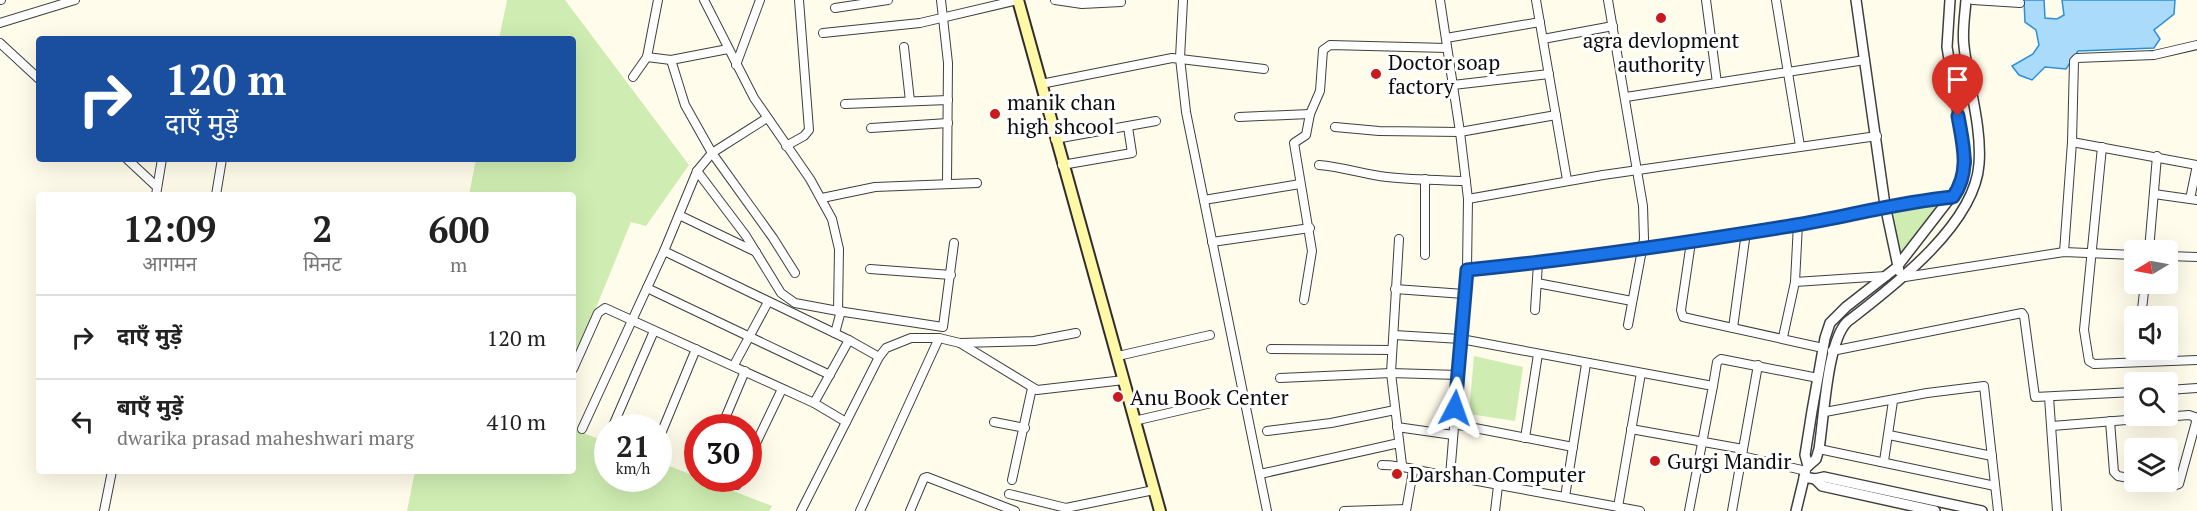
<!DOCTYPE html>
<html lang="hi">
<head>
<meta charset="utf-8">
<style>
  body { margin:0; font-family:"PT Serif","Noto Sans Devanagari",serif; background:#f6f6f6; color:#222; height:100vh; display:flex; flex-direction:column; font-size:22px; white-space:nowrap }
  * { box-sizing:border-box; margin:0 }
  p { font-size:20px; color:#767676 }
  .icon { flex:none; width:33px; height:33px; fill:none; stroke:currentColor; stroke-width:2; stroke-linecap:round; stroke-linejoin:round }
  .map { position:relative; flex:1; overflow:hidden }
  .drawer { position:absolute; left:36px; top:192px; width:540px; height:282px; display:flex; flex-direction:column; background:#fff; border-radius:6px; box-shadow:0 6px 24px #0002 }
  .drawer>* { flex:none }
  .hud { position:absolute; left:36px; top:36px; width:540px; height:126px; border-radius:6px; box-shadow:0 6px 24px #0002; background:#1a4fa0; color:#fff; overflow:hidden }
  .needle { width:39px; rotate:260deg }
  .fabs { position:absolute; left:2124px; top:240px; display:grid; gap:12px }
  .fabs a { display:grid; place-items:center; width:54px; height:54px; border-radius:6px; background:#fff; box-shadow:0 6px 24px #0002; font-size:30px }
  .speed { position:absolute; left:594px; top:414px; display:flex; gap:12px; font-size:30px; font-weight:700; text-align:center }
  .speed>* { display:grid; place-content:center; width:78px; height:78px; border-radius:50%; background:#fff; box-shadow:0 6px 24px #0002; line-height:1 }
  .speed small { font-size:15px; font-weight:400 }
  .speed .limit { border:9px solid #d22; background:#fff; color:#111 }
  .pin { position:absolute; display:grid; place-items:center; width:51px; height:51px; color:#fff; margin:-62px -26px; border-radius:50% 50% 50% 0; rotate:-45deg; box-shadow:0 0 6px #0007 }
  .pin .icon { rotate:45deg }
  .me { position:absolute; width:66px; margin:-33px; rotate:4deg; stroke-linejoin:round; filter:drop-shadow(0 0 4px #0008) }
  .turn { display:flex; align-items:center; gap:21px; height:126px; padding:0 30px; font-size:27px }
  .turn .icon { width:78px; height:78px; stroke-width:2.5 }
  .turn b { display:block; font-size:42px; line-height:51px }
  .eta { display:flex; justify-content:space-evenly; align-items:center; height:102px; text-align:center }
  .eta b { font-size:36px; font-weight:600; line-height:42px }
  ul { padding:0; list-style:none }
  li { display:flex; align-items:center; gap:18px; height:84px; padding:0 30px; border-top:2px solid #e0e0e0 }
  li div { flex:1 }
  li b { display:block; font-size:22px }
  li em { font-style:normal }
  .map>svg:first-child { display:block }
</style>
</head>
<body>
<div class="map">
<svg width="2197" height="511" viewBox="0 0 2197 511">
  <rect width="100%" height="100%" fill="#fffceb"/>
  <g fill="#cfedb2">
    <path d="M507 0H565L689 165 646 226 631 222 573 364V195H469L476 159H573V39H499Z"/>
    <path d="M1944 202 1898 261 1893 212Z"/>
    <path d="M1474 356 1523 367 1515 421 1469 414Z"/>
    <path d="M573 429 607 442 608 478H658L659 462 772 506 769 511H407L415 471H573Z"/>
  </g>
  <path fill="#abdbfb" stroke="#2c8fd9" stroke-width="1.5" d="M2024 0H2044L2045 18 2057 19 2064 15 2062 0H2175L2174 14 2154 30 2160 39 2154 48 2078 51 2066 69 2045 67 2032 80 2019 75 2012 66 2033 54 2039 45 2036 30 2025 22Z"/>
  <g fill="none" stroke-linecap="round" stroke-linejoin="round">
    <g stroke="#3f3f3f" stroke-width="10">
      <g id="minor">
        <path d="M0 0H1"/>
        <path d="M704 0 754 98 810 179 832 219 839 249 838 311 943 327 954 243"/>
        <path d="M941 0 948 63 947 183"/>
        <path d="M1055 0 1082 4 1121 2"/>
        <path d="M1183 0 1180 58 1186 112 1267 511"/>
        <path d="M1440 0 1460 132 1468 199 1467 269 1450 476 1640 511"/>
        <path d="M1536 0 1567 180"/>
        <path d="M1608 0 1643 206 1644 239 1628 325"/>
        <path d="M1706 0 1717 83"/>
        <path d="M1776 0 1800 146"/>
        <path d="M1973 0 2020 3"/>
        <path d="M835 8 888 0"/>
        <path d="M0 23 75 0"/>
        <path d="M823 33 920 23 1018 0"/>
        <path d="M1446 38 1540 22"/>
        <path d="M1543 39 1613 26"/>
        <path d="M0 43 39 79"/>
        <path d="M904 47 910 101"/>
        <path d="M647 57 671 60 728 49"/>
        <path d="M736 65 760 0"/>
        <path d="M633 77 647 57 658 0"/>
        <path d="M1041 84 1172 58 1264 69"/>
        <path d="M1453 85 1549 74"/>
        <path d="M1626 97 1865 60"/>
        <path d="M845 104 948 100"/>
        <path d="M1239 117 1310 114"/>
        <path d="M767 118 712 153 773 238 795 273"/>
        <path d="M1335 127 1379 131 1460 132 1556 115"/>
        <path d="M871 128 948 123"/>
        <path d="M1055 139 1156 121"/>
        <path d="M2072 142 2197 165"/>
        <path d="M786 146 804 136 809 130 799 0"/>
        <path d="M2102 147 2084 330 2089 361 2094 364 2197 360"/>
        <path d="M127 159 157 187"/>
        <path d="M1062 165 1132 153 1128 127"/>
        <path d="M1319 165C1343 167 1363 174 1387 177 1413 180 1439 180 1466 181"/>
        <path d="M697 171 746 236 781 293 795 303 838 311"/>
        <path d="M1425 179V255"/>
        <path d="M2154 194 2197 200"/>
        <path d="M156 195 162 159"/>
        <path d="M216 195 222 159"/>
        <path d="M822 198 875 187 977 183"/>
        <path d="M1468 199 1603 175 1877 136"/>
        <path d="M2190 199 2197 165"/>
        <path d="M1204 200 1300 184"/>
        <path d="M679 215 756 252"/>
        <path d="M1399 239 1391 373 1402 465"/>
        <path d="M1212 242 1310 228"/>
        <path d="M1691 242 1681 310 1683 317 1823 348"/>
        <path d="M2149 250 2157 156"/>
        <path d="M664 251 697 171 712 153 685 105 671 60"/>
        <path d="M2064 252 2072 142 2074 61 2077 58 2154 55 2197 45"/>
        <path d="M2168 256 2197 257"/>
        <path d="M870 269 951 275"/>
        <path d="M1467 269C1577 260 1687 243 1796 225 1849 216 1900 202 1953 197"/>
        <path d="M1905 277 2064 252 2134 255"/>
        <path d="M1795 282 1886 276"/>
        <path d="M1537 283 1632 301"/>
        <path d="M647 288 830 375"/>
        <path d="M1395 289 1464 294"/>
        <path d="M1304 300 1312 251 1294 143 1306 135 1310 114 1320 91 1323 50 1330 45 1447 48"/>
        <path d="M2142 309 2145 284"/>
        <path d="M1535 310 1538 263"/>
        <path d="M1733 328 1746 232"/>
        <path d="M835 333 841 311"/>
        <path d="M1394 335 1461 339 1713 386 1689 511"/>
        <path d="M1783 337 1795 282 1798 224"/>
        <path d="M849 340 879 357"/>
        <path d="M960 343 1034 341 1076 333"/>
        <path d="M1271 349 1392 350"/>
        <path d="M1832 351 2022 313 2024 316 2035 397 2134 392"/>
        <path d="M1118 356 1210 335"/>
        <path d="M734 365 768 302"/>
        <path d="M573 369 598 313 605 308 814 403 846 422"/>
        <path d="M1280 378 1391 373 1458 375"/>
        <path d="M1713 386 1717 362 1721 359 1818 378"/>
        <path d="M2168 390 2197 388"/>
        <path d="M2049 397 2057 511"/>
        <path d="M1825 412 1927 393 1984 386 1998 511"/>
        <path d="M1134 421 1216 402"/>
        <path d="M2110 421 2114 472 2118 476 2134 479"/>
        <path d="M994 422 1025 428"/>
        <path d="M1454 424 1573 447"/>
        <path d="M2052 426 2189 415 2195 417 2196 422 2179 484 2173 486 2149 482"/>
        <path d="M1397 427 1453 435"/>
        <path d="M612 428 654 331"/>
        <path d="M721 428 745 371"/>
        <path d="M582 429 664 251 849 340 814 403"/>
        <path d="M1631 429 1743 449"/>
        <path d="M1267 431 1331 423 1395 410"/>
        <path d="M1889 435 1992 456"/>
        <path d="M1525 438 1538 354"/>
        <path d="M658 441 696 349"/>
        <path d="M1819 449 1995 486"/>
        <path d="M1742 456 1806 471"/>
        <path d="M748 460 782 389"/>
        <path d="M1884 461 1893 401"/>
        <path d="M1382 465C1405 465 1426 473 1450 476"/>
        <path d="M1260 474 1399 443"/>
        <path d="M1012 480 1032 388"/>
        <path d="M737 485 740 478"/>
        <path d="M1009 494 1066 508 1154 490"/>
        <path d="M1565 497 1586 364"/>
        <path d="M1618 507 1641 373"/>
        <path d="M104 511 112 471"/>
        <path d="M801 511 879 357 886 348 911 338H939L960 343 1037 390 1124 380"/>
        <path d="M860 511 939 338"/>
        <path d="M910 511 924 478 927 477 1015 511"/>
        <path d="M1344 511 1406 509"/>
        <path d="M1406 511 1413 471"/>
        <path d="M1495 511 1498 486"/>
        <path d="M1732 511 1758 365"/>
      </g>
    </g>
    <g stroke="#3f3f3f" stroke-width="12">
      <g id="tertiary">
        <path d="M1856 0 1885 205 1899 271"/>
        <path d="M1808 466 1816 459 1819 449C1824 418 1827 342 1847 322 1891 288 1975 225 1979 164 1982 126 1968 84 1964 46 1962 31 1965 15 1966 0"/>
        <path d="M1808 466 1805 455 1812 411 1825 338 1830 323 1846 307 1896 268 1961 184 1966 162 1947 47 1950 0"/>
        <path d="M1804 477 1815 479 1822 486 1935 511"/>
        <path d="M1815 479 1824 477 1982 511"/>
        <path d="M1796 511 1805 474"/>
      </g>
    </g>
    <g stroke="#2e2e2e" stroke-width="14">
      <path id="secondary" d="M1018 0 1160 511"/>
    </g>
    <use href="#minor" stroke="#fff" stroke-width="8"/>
    <use href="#tertiary" stroke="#fff" stroke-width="9"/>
    <use href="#secondary" stroke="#fff8a6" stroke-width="10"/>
  </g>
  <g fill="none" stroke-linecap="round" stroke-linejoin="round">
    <g stroke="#114b97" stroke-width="15">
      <path id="route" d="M1455 408 1467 270C1577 259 1687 243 1796 225 1849 216 1900 202 1953 197 1971 171 1963 145 1958 116"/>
    </g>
    <use href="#route" stroke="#1a73e8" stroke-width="10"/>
  </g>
  <g fill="#c8191c" stroke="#fff" stroke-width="2">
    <circle cx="1661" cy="18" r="6"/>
    <circle cx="1376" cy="74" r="6"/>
    <circle cx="995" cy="114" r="6"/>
    <circle cx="1118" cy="397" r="6"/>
    <circle cx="1655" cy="461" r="6"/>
    <circle cx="1397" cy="474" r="6"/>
  </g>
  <g text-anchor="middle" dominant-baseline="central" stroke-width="6" stroke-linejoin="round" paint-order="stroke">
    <g font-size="21" fill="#0c0c0c" stroke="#fff" text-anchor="start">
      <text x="1661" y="40" text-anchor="middle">agra devlopment<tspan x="1661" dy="24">authority</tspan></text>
      <text x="1388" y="62">Doctor soap<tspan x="1388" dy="24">factory</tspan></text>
      <text x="1007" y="102">manik chan<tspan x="1007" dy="24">high shcool</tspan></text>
      <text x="1130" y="397">Anu Book Center</text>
      <text x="1667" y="461">Gurgi Mandir</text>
      <text x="1409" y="474">Darshan Computer</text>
    </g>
  </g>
</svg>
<div class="fabs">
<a><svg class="needle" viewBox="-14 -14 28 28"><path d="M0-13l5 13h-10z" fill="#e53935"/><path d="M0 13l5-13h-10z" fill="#767676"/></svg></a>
<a><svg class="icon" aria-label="sound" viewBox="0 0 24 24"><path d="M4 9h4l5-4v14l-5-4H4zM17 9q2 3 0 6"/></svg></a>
<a><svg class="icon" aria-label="search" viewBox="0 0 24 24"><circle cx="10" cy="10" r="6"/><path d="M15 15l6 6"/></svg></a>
<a><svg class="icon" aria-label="layers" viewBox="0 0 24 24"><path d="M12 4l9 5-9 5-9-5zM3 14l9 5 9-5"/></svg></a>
</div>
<div class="speed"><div>21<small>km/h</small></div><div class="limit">30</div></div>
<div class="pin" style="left:1958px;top:116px;background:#d93025"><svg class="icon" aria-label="arrive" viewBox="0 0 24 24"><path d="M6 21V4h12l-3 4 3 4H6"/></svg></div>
<svg class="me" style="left:1455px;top:408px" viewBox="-20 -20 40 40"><path d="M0-17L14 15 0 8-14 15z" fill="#1a73e8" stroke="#fff" stroke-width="4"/></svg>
<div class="hud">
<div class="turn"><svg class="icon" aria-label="right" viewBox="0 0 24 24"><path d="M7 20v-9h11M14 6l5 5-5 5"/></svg><div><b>120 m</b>दाएँ मुड़ें</div></div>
</div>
<section class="drawer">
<div class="eta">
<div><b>12:09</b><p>आगमन</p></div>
<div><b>2</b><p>मिनट</p></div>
<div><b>600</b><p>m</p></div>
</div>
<ul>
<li><svg class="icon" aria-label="right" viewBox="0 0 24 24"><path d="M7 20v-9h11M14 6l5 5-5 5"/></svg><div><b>दाएँ मुड़ें</b></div><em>120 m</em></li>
<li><svg class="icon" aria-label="left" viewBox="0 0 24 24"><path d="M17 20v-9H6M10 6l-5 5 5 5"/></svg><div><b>बाएँ मुड़ें</b><p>dwarika prasad maheshwari marg</p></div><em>410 m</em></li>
</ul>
</section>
</div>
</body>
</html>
